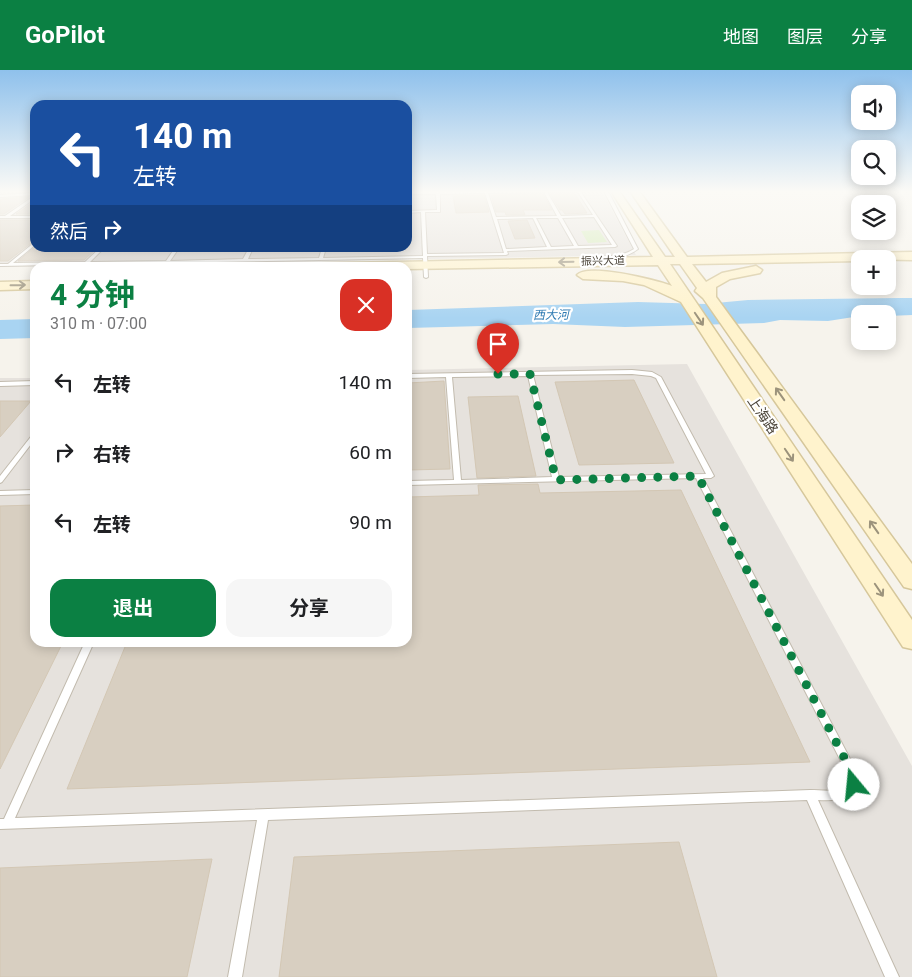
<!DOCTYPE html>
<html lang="zh">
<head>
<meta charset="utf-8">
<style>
  body { margin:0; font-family:Roboto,"Noto Sans SC",sans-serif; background:#f6f6f6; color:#202124; height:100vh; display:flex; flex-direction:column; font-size:19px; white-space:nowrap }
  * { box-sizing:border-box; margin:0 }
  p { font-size:16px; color:#757577 }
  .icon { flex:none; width:28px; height:28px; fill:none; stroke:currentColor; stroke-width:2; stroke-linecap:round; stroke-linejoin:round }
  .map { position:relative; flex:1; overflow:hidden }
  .panel { position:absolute; left:30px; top:192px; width:382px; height:385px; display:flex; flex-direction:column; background:#fff; border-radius:15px; box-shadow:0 2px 12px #0003 }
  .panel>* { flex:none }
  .hud { position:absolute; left:30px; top:30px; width:382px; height:152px; border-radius:15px; box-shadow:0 2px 12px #0003; background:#1a4fa0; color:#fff; overflow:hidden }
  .buttons { position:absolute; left:851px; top:15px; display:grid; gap:10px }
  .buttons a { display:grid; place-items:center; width:45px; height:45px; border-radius:10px; background:#fff; box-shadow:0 2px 12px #0003; font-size:25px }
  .pin { position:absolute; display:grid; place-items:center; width:42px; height:42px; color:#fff; margin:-51px -21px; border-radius:50% 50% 50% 0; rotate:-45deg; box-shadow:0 0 5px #0007 }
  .pin .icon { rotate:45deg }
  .me { position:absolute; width:55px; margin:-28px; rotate:343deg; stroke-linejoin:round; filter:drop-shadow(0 0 4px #0008) }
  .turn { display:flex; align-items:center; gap:18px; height:105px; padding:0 20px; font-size:22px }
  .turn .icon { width:65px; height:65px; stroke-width:2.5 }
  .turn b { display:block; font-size:35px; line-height:42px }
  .then { display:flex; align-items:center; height:48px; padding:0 20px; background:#0003; gap:10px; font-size:19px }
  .round { display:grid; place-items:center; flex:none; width:52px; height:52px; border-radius:15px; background:#f6f6f6 }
  .summary { display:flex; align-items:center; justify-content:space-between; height:85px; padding:0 20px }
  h1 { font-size:30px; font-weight:700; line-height:38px; color:#0b8043 }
  .button { display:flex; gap:10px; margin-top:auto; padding:10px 20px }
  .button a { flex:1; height:58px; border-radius:15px; background:#0b8043; color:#fff; font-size:20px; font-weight:700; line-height:58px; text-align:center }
  .button a+a { background:#f6f6f6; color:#202124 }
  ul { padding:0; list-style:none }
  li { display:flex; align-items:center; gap:15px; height:70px; padding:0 20px }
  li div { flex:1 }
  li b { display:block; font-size:19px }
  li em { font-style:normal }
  header { display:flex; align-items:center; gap:30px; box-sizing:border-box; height:70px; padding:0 25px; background:#0b8043; color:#fff }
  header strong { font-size:24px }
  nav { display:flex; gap:28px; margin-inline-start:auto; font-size:18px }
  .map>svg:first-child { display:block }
</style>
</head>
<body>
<header>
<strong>GoPilot</strong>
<nav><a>地图</a><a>图层</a><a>分享</a></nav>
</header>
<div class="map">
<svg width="912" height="907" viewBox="0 0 912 907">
  <rect width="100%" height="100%" fill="#f6f3ec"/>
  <g fill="#e6e2dd">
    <path d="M0 121H35V178H408V121H602L636 185 0 197Z"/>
    <path d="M687 294 912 696V907H0V308H35V572H408V300Z"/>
  </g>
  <path fill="#d2eab5" d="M599 160 607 172 588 173 581 161Z"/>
  <path fill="#e5e3e0" d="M408 124H435L436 138H408Z"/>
  <g fill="#a9d4f2">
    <path d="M899 228H912V245L888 246V244H860V246L828 251 780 250 764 253 625 257 553 254 408 258V240L638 232 705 234 748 230Z"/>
    <path d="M35 249V268L0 269V250Z"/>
  </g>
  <g fill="#d8cfc1" stroke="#d3c7b4">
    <path d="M543 124 552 140H523L525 145H506L505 142H496L491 125Z"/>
    <path d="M550 124H575L587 143 565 144 562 140H560Z"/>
    <path d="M484 125 489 142 456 143 453 126Z"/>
    <path d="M29 127 4 144H0V129Z"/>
    <path d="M35 131V144H16Z"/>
    <path d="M0 150H35V170L8 191H0Z"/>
    <path d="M527 150 535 168 515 169 508 151Z"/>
    <path d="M35 177 96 178V179L84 190 18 191Z"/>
    <path d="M634 310 674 393 579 395 555 312Z"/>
    <path d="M444 311 450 399 408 400V313Z"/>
    <path d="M518 326 536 406 477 408 468 327Z"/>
    <path d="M0 331H31L0 367Z"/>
    <path d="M538 414 540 423 681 420 810 692 67 719 127 572H408V427L479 425 478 415Z"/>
    <path d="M35 435V572H63L0 699V436Z"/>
    <path d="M679 772 717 907H279L294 787Z"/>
    <path d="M212 789 187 907H0V798Z"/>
  </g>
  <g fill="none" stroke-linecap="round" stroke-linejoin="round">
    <g stroke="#c2bbae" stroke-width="2">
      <g id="lane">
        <path d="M525 121H580L617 176 615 177 507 181 508 184 506 185 427 186 428 207 426 208 424 207 423 188 0 196V194H8L35 172V175L13 193 85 192 100 178H104L90 192 166 191 175 178H179L170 191 243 189 249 178H253L248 189 319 188 322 178H326L323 188 423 186 421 142 408 143V141L437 140 436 124H408V122ZM544 122 557 146 496 147 488 123ZM547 122H578L593 145 561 146ZM485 123 504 183 427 184 425 142H440V124ZM594 147 612 175 578 176 562 148ZM533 148 547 177 506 179 497 149ZM536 148H558L574 176 551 177Z"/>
        <path d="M604 121H608L638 179C624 190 603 190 586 189L585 188 587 187C603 186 620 188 634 179Z"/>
        <path d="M35 123V125L0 127V125Z"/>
        <path d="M31 128 34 129 10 146H35V148H0V146H5Z"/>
        <path d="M632 300 652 302 661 307 714 406 711 408H703L858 704C866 730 835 731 818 730L899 907H885L807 730 268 750 242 907H228L257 750 0 759V749H4L85 572H94L15 748 810 720C824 720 854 726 847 703L696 408 408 415V411L454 410 446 307 408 308V304ZM632 304 651 306 656 308 706 404 559 407 533 305ZM528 306 552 407 461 410 452 307Z"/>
        <path d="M35 311V315L0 316V312Z"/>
        <path d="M35 363V369L2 412 0 413V406L33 364Z"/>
        <path d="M35 420V424L0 425V421Z"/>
      </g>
    </g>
    <g stroke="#d6c79b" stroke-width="3">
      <g id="secondary">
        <path d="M611 121H619L665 187H675L630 121H639L687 187 912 182V190L860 189V191L692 194 706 212 722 203 756 196 762 200 760 203 730 209 716 217V227L912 494V519L904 517 703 228 695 221 697 218 680 194H670L912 550V579L903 577 681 232 644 215 623 211 583 209 577 205C588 193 656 210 672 216L658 195 408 199V198H289L295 194 653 187Z"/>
        <path d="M35 211V219L0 220V212Z"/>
      </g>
    </g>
    <use href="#lane" fill="#fff" fill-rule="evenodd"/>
    <use href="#secondary" fill="#fff3cd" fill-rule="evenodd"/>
  </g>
  <defs><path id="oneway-shaft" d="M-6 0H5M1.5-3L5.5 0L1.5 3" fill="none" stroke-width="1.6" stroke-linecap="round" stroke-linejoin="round" transform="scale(1.25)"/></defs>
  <g stroke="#9c937c">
    <use href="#oneway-shaft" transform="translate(566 192) rotate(179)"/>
    <use href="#oneway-shaft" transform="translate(18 215) rotate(-1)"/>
    <use href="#oneway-shaft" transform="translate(699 249) rotate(56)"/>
    <use href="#oneway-shaft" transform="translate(780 324) rotate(-125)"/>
    <use href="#oneway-shaft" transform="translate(789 385) rotate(56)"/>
    <use href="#oneway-shaft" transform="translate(874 457) rotate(-125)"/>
    <use href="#oneway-shaft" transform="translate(879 520) rotate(56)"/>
  </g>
  <linearGradient id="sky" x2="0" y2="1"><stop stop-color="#8fc1ec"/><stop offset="0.49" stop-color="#fbfaf6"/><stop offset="1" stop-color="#fbfaf6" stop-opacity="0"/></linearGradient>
  <rect width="912" height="248" fill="url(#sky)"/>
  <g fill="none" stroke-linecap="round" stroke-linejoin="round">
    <path stroke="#0b8043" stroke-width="9" stroke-dasharray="0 16.2" d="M498 304H530L556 410 698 406 848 695 854 709V715"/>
  </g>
  <g text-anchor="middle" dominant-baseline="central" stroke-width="4.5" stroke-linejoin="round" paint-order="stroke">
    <g font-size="11" fill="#4b4439" stroke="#fff">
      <text transform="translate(603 191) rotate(-1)">振兴大道</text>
    </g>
    <g font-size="12" font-style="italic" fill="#2e7ab2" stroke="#fff">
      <text transform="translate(551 245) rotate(-1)">西大河</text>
    </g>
    <g font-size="14" fill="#4b4439" stroke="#fff">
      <text transform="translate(763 345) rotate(56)">上海路</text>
    </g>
  </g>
</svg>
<div class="buttons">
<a><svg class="icon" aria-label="sound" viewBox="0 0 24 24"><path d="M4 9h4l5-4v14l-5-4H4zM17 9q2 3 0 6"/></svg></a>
<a><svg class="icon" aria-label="search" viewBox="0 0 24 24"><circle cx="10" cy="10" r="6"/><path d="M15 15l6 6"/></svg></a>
<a><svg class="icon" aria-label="layers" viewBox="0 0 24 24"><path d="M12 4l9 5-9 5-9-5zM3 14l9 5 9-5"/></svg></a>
<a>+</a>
<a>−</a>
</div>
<div class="pin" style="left:498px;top:304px;background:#d93025"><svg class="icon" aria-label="arrive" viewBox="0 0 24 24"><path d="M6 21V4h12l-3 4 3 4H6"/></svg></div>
<svg class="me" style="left:854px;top:715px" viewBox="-20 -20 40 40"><circle r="19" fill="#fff"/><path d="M0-13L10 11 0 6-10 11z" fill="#0b8043"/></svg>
<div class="hud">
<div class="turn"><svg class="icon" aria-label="left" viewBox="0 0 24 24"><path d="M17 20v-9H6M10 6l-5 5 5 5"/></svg><div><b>140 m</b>左转</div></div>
<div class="then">然后<svg class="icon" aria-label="right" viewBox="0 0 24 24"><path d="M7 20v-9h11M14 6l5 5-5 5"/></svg></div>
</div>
<section class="panel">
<div class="summary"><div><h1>4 分钟</h1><p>310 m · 07:00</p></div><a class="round" style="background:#d93025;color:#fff"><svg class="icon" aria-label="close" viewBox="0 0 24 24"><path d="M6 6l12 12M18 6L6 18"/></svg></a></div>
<ul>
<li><svg class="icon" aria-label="left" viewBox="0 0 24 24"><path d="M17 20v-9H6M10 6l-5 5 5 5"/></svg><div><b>左转</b></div><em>140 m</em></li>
<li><svg class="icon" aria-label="right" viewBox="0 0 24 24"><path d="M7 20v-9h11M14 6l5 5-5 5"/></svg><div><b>右转</b></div><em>60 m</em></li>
<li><svg class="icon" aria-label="left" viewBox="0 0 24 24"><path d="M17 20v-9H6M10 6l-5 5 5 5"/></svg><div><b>左转</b></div><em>90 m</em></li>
</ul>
<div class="button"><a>退出</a><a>分享</a></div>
</section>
</div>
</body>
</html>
